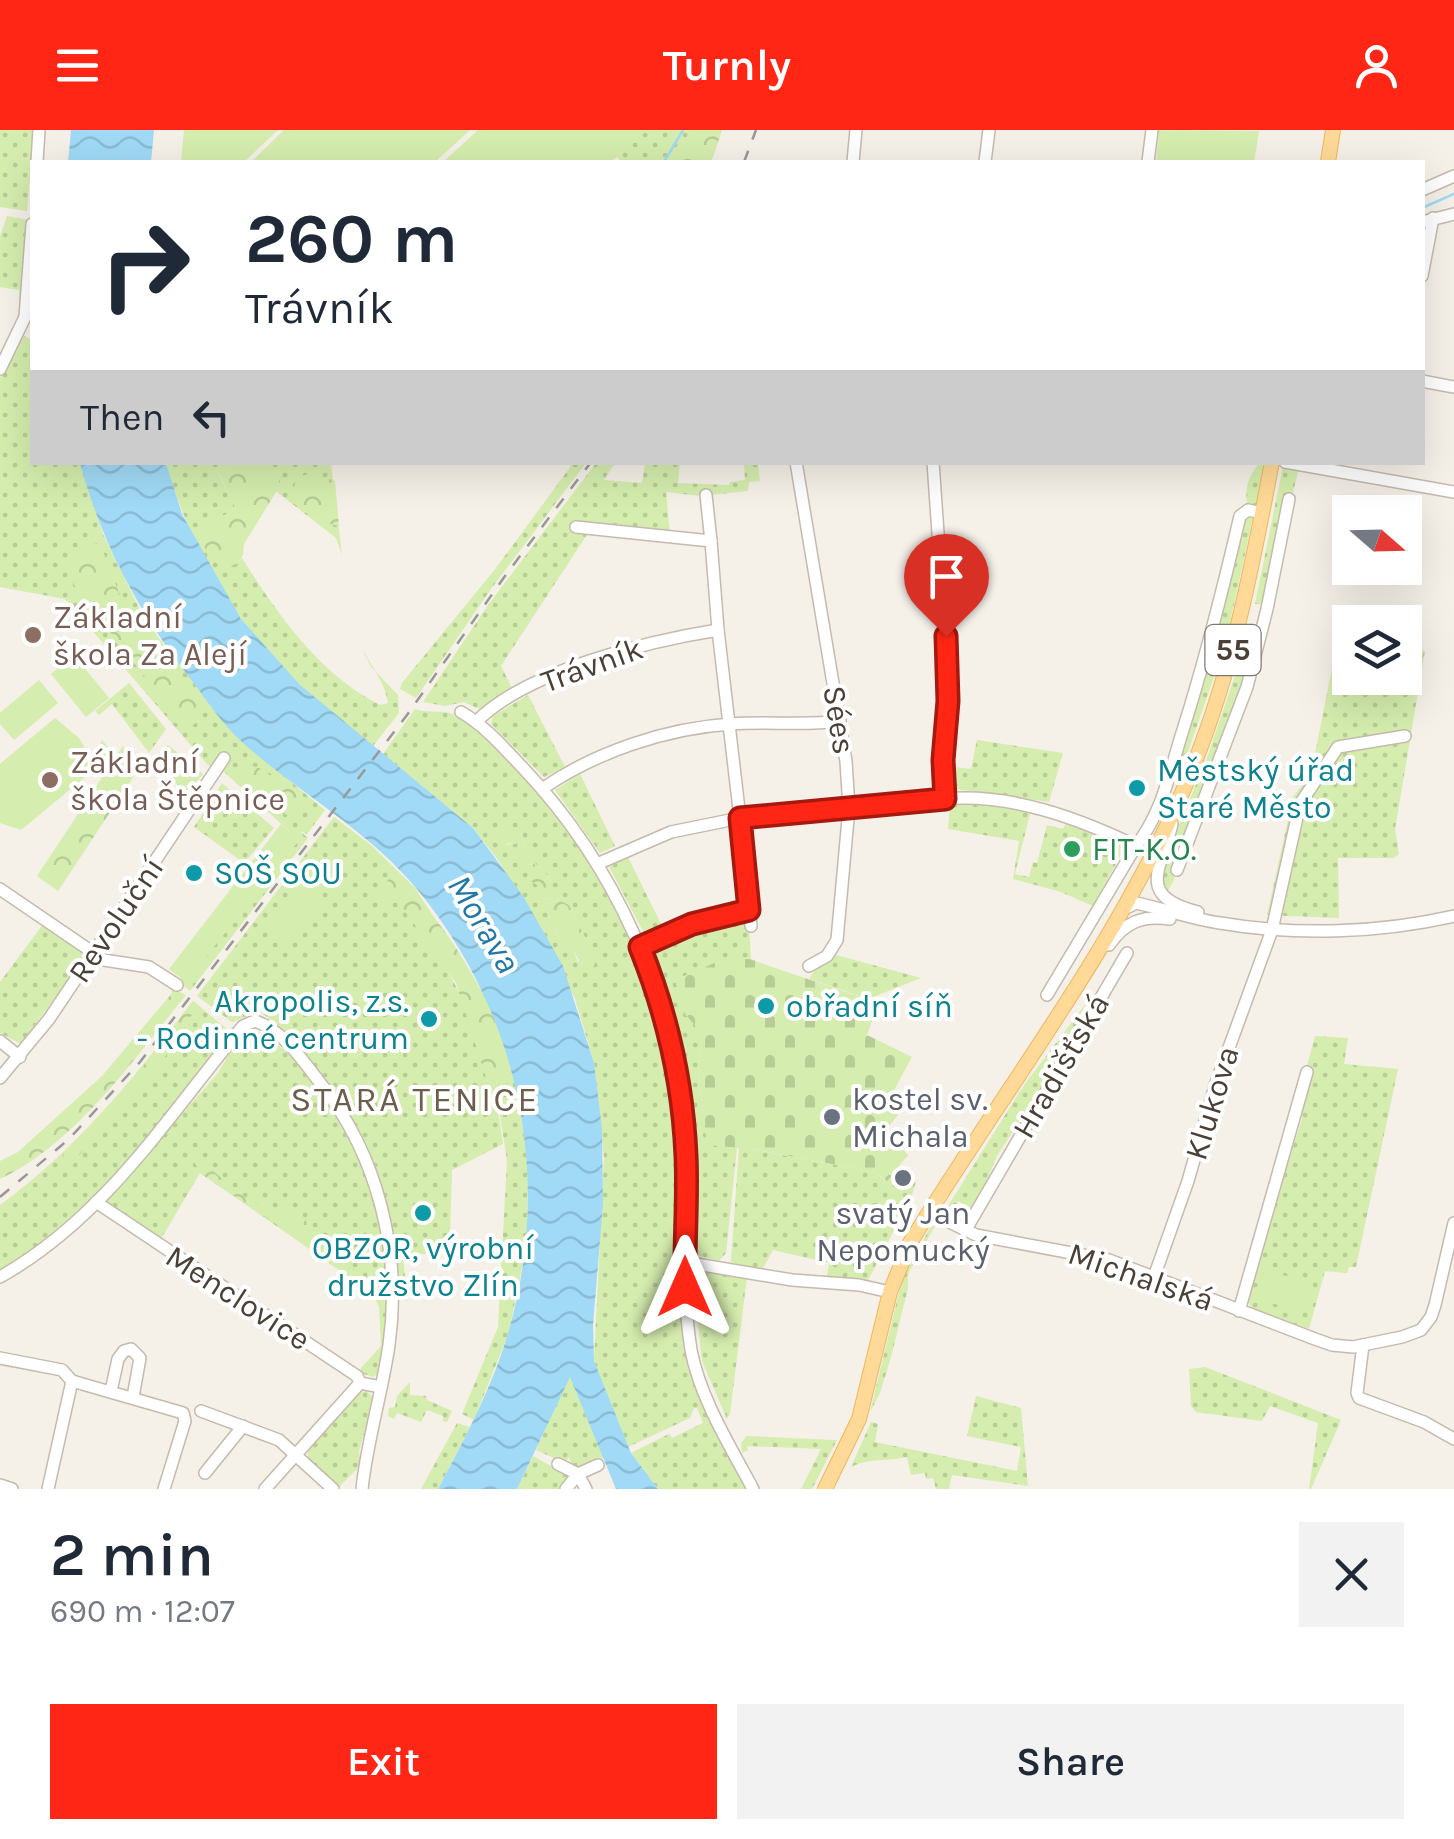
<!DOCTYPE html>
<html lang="en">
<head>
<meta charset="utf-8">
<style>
  body { margin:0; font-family:Karla,sans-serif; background:#f2f2f3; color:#1f2937; height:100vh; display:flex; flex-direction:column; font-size:38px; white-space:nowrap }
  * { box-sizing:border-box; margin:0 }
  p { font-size:32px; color:#747a83 }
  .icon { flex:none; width:55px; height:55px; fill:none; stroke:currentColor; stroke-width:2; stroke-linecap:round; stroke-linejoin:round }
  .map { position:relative; height:1359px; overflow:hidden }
  .details { display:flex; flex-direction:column; background:#fff; flex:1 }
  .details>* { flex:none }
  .hud { position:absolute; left:30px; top:30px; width:1395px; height:305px; border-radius:0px; box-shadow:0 10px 40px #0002; background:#fff; color:#1f2937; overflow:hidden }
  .needle { width:65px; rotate:110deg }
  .buttons { position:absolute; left:1332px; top:365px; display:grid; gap:20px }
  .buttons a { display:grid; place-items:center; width:90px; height:90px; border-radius:0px; background:#fff; box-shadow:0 10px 40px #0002; font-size:50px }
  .pin { position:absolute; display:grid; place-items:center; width:85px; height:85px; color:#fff; margin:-102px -42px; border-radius:50% 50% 50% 0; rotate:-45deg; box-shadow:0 0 10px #0007 }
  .pin .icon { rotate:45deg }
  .me { position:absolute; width:110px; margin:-55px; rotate:0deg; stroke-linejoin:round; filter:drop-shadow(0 0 8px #0008) }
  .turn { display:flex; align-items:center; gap:35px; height:210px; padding:0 50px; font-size:45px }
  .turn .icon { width:130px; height:130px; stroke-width:2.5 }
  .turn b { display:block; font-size:70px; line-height:85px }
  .then { display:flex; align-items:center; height:95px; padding:0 50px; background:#0003; gap:20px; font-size:38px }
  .round { display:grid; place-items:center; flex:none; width:105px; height:105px; border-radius:0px; background:#f2f2f3 }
  .headline { display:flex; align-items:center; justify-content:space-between; height:170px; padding:0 50px }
  h1 { font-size:60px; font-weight:600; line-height:75px }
  .cta { display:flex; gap:20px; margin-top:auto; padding:20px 50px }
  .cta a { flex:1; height:115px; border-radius:0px; background:#ff2615; color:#fff; font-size:40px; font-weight:600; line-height:115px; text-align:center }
  .cta a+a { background:#f2f2f3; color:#1f2937 }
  header { display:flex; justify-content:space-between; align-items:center; height:130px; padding:0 50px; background:#ff2615; color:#fff; font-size:45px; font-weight:600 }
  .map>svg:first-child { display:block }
</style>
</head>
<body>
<header><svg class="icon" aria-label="menu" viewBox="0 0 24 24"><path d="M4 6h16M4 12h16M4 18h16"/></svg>Turnly<svg class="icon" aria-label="person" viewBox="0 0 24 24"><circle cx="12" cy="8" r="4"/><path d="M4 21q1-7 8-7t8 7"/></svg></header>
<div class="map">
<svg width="1454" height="1359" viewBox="0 0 1454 1359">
  <defs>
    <pattern id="grass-dots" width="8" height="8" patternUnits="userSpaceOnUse" patternTransform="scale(2.5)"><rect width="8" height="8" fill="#d5edae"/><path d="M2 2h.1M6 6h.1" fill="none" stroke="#b8cc96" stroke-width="1.8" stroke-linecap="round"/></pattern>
    <pattern id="forest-crowns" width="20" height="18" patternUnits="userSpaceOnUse" patternTransform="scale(2.5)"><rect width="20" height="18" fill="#d5edae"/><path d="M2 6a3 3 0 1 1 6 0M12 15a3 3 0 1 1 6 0" fill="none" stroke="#b8cc96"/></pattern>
    <pattern id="cemetery-stones" width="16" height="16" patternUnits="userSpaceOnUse" patternTransform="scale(2.5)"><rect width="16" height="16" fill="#d5edae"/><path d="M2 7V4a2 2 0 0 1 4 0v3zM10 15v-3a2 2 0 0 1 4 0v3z" fill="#b8cc96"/></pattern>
    <pattern id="water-waves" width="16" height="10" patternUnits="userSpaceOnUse" patternTransform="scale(2.5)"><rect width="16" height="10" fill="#a0daf6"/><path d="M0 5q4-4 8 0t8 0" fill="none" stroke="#8bbcd4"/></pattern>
  </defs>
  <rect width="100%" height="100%" fill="#f5f0e8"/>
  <g fill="url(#grass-dots)" fill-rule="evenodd">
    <path d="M0 0H32L34 6 27 81 0 77Z"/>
    <path d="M602 0H722L711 32H622L617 27 622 17Z"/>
    <path d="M7 86 29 90 24 169 19 168V160L0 157V106Z"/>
    <path d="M32 193V332L80 333 103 404 143 486 166 518 239 609 325 680 307 704 300 701 308 708 190 861 178 851 181 848 186 851 299 710 223 641 220 644 207 634 65 469 0 457V248L24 206 32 210Z"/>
    <path d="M166 333H238L218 343 236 379 217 389 236 436 242 428C278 485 319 544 380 575L388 573C386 554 369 533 361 516L371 537 398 565 399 583 373 616C349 596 324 577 301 557 237 498 189 416 166 333Z"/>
    <path d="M240 333H331L342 425 336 408Z"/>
    <path d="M567 333H586L491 459 416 568 400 559 402 553 496 438 571 336Z"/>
    <path d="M596 333H615L604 350 642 353 645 333H680L678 353 729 355 730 352 745 350 744 333H758L760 351 749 352 748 361 701 366 666 362 670 403 594 394 501 536 513 560 479 579 464 572 445 576 423 572 488 475Z"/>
    <path d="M1261 333 1264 338 1225 515 1182 639 1177 638 1215 519 1247 371C1244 359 1251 339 1261 333Z"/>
    <path d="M1283 336 1299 338 1265 475 1255 474Z"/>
    <path d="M1350 476 1357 492H1350V548H1405V517L1425 521 1395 699 1399 724 1394 728H1338L1339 788 1267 785 1293 667 1311 644 1344 478Z"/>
    <path d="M1242 525 1253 527 1175 735 1174 750 1166 764 1159 750 1175 704 1206 631Z"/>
    <path d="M129 553 166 599 149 623 112 574 99 585 95 581Z"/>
    <path d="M528 565 565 637 544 647 491 594 493 586Z"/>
    <path d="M415 579C429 584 445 579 459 586 474 593 487 610 499 621 601 714 669 856 680 994 685 1064 669 1145 686 1213 690 1229 700 1246 707 1262 721 1294 734 1327 748 1359H658L631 1323 669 1304 672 1308 703 1293 697 1278H694L690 1288 628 1317 594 1231 604 1028 594 933 575 868 499 731 473 698 383 624ZM520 702 529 728 547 745 559 770 569 775 592 822 578 832 573 820 557 805 548 783 553 770 542 768 535 734 527 735 518 713 505 715Z"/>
    <path d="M977 610 1063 623 1049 672 949 658 946 636 971 639Z"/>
    <path d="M580 644 615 716 600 723 555 660Z"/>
    <path d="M222 653 274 698 244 733 194 697Z"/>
    <path d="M954 672 1010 677 1030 684 1015 744 1029 747 1033 732 1037 733 1047 695 1063 699 1066 693 1087 696 1125 717 1093 776 1061 762 1013 749 1019 711 948 699 950 676Z"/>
    <path d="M334 687 371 715 415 758 488 871 515 950 528 1027 527 1113 509 1202 474 1290 462 1284 498 1197 507 1030 494 947 457 847 436 822C473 878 495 948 503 1014L452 1040 450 1104 445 1110V1120L403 1127 406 1157 397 1154C395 1116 390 1076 377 1041 356 987 303 917 260 881L232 892 197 866Z"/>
    <path d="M628 727 663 798 654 804 644 803 609 737Z"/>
    <path d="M738 788 749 796 751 829 757 831 721 830 675 850 686 885 696 897 702 916 698 940 707 1014 737 1017 726 1123 719 1131 693 1124C699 1018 689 920 651 820L689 800Z"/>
    <path d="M44 793 81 816 86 825 21 914 0 903V852Z"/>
    <path d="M836 825 921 848 868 869 809 849 817 836Z"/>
    <path d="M1091 867 1079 886 1085 890 997 1026 974 1080 958 1071 951 1086 948 1076 1024 955Z"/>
    <path d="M193 871 228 900 227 906C164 998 92 1079 0 1142V1075C77 1019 136 946 193 871Z"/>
    <path d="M251 900C270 902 292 927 304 942 371 1022 410 1140 378 1244L373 1247 361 1243V1238L381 1216 379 1177 373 1163 200 1043 161 1109 109 1078 108 1068 218 943 234 916Z"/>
    <path d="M1315 906 1348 908 1344 934 1398 939 1356 1137H1349L1347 1143 1325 1141 1309 1199 1252 1179 1248 1171 1275 1072 1302 989 1301 978 1312 940 1307 936Z"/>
    <path d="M739 1017 875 1042 886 1051 896 1039 916 1052 910 1070 867 1152 827 1147 829 1133 773 1120 762 1140 731 1132Z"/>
    <path d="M935 1096 908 1144V1158L891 1227 880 1263 870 1282 899 1162 906 1141 930 1098Z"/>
    <path d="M692 1138 747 1147 730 1284 727 1289 702 1231Z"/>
    <path d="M1205 1237 1341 1290 1311 1359H1309L1318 1293 1270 1276 1262 1291 1196 1282 1191 1276 1189 1239Z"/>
    <path d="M571 1247 604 1328 587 1336H572L569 1327 565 1333 536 1320 568 1249Z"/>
    <path d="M410 1252V1265L426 1266 427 1270 452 1281 447 1292 443 1291V1286L427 1280 421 1292 397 1283 394 1289 388 1286 389 1278 395 1277 397 1266Z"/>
    <path d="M366 1261 374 1268 359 1321 361 1335 337 1359 308 1333V1320L360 1263Z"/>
    <path d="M976 1266 1021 1278 1028 1356 952 1345 949 1359H936L933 1348 926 1349 925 1343 911 1345 907 1327C886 1332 871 1327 851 1337L871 1292 878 1294 875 1312 1017 1341 1021 1317 967 1306Z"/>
    <path d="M457 1293 470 1297 438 1359H421Z"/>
    <path d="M747 1306 835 1310H837L812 1359H801L821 1319 747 1316 748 1320 742 1323 741 1313Z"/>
    <path d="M533 1326 567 1345 569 1348 561 1359H517Z"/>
  </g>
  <g fill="url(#forest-crowns)">
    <path d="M697 0H722L711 32H679L682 15Z"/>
    <path d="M240 333H255L277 344 281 354 244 414 243 425 236 437C215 436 205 424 201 405L217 389 236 379 218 342Z"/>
    <path d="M312 343 335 351 339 396 319 391 290 371 297 347Z"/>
    <path d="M95 413 101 416 121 468 199 576 198 591 189 598 182 595 74 455 71 429 81 415Z"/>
    <path d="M123 616 140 637 58 761 37 746Z"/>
    <path d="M241 634C263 634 304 660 304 683L295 689 291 688 238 649 236 644Z"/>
    <path d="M509 695 520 703 529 727 547 745 559 770 569 775 596 830 593 838 584 839 573 820 557 805 548 783 553 770 542 768 539 756 532 752 535 734 527 735 518 713 501 714 500 700Z"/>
    <path d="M389 749C430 758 502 888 510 930 511 937 510 946 508 953L497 963 490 960 456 853 402 777 395 769 387 775 378 769 379 760Z"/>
    <path d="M171 858 186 865C134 929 75 1014 0 1049V1031L18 1022 102 946 172 863Z"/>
    <path d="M193 871 201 877 189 888 184 902C162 929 115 1000 87 1014L72 1036 67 1034 63 1024 134 948Z"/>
    <path d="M200 1030 243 1066 270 1081 280 1075 302 1085 310 1097 319 1099 335 1125 376 1156 377 1160 373 1163 308 1119 313 1112 311 1108 295 1107 200 1043 194 1031Z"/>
  </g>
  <path fill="url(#cemetery-stones)" d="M749 829 878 873 867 905 912 927 887 973 899 983 886 1000 908 1025 887 1051 875 1042 751 1019 707 1015 698 940 702 916 696 897 686 885 675 850 721 830Z"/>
  <g fill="#d5edae">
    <path d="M184 0H278L244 32H181Z"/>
    <path d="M284 0H470L435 32H251Z"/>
    <path d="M478 0H633L617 27 610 32H443Z"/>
    <path d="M1159 0 1259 1 1254 32H1156Z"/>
    <path d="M74 525 109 568 86 587 51 544Z"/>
    <path d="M39 550 58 573 14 610 0 594V583Z"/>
    <path d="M55 588 79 608 91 629 102 610 114 624 94 631 87 639 90 643 21 700 0 693V634Z"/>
    <path d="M168 615 203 644 187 663 153 634Z"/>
    <path d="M281 694 299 710 186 852 169 839Z"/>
    <path d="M299 756 320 772 291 812 270 797Z"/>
    <path d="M1267 1141 1313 1153 1307 1182 1259 1170 1256 1166 1261 1146Z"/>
  </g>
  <g fill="url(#water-waves)">
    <path d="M71 0H154L151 32H68Z"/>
    <path d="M80 333H166L182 384 241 489 299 554 473 698 523 766 563 836 594 933 602 999 603 1074 593 1195 594 1231 631 1323 658 1359H616L570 1247 517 1359H438C465 1308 493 1256 509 1200 553 1045 519 882 416 758 368 700 297 662 242 612 221 593 206 569 189 547 138 481 102 414 80 333Z"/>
  </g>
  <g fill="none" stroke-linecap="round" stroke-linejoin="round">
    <g stroke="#a0daf6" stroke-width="2.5">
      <path d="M664 32 683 0"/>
      <path d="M1422 78 1454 64"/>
    </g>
    <g stroke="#c5baad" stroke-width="14">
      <g id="minor">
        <path d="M37 32 39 0"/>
        <path d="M853 32 856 0"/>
        <path d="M985 32 989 0"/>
        <path d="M1148 32 1152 0"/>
        <path d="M1422 60 1454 46"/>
        <path d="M1422 92 1454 84"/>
        <path d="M1422 146 1433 88"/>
        <path d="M0 239 25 187 32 94"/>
        <path d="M1422 251 1454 257"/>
        <path d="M796 332 846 631 849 678 837 810 827 826 809 836"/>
        <path d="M933 332 948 545 943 630 945 669C1010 663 1078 688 1136 716"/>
        <path d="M1285 332 1454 362"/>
        <path d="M706 365 711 411"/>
        <path d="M576 397 711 411 718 500"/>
        <path d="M461 582C484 595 504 618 523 638 616 736 673 865 685 999 691 1073 679 1147 691 1220 700 1268 730 1316 753 1359"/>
        <path d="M476 592C526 541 648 511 718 500L740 688 945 669"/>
        <path d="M542 659C595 622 667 598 731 594 767 591 804 596 840 591"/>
        <path d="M1172 694C1162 738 1134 766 1198 782"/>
        <path d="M597 734 671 702 740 688 751 796"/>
        <path d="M1177 740 1247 557 1267 479 1289 369"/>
        <path d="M0 759 104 830 149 837 177 855"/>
        <path d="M1124 779 1136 773C1165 779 1192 789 1220 793 1296 806 1379 803 1454 786"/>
        <path d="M1109 815C1125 792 1142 785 1170 789"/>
        <path d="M640 817 692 795 749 780"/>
        <path d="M1047 865 1136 716C1163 681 1169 644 1182 603 1205 531 1223 459 1240 386L1248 380 1262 383"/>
        <path d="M0 911 20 927"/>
        <path d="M0 948 49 889 224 628"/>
        <path d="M96 1072 357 1246 360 1253 381 1257"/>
        <path d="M929 1082 976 1105 1109 1130 1315 1209 1332 1215 1353 1217 1402 1207 1421 1200 1431 1187 1435 1175 1454 1093"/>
        <path d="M965 1101 1127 823"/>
        <path d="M684 1132 792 1150 859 1155 890 1162"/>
        <path d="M0 1147C105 1088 168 986 243 896L255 891C283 900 303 931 321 954 378 1026 402 1123 389 1215 382 1263 367 1311 362 1359"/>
        <path d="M1154 1147 1188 1051 1215 956 1272 800 1300 674 1338 617 1405 606"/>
        <path d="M1239 1181 1307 942"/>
        <path d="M1363 1215 1357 1263 1359 1268 1424 1292 1454 1309"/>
        <path d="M0 1228 62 1240 72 1251 183 1283 185 1291 164 1359"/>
        <path d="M111 1261 118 1229 124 1221 131 1219 140 1228 133 1267"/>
        <path d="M201 1281 279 1310 333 1359"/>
        <path d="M558 1334 578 1344 598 1335"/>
        <path d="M205 1343 243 1296"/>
        <path d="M0 1355 12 1359"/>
        <path d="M48 1359 72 1251"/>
        <path d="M265 1359 360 1253"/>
        <path d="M566 1359 578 1344 586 1359"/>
      </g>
    </g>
    <g stroke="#edb75e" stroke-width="16">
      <g id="major">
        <path d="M1328 32 1333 0"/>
        <path d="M825 1359 859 1289 890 1162 910 1113C1003 961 1115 819 1185 656 1230 552 1251 443 1272 332"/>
      </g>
    </g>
    <use href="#minor" stroke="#fff" stroke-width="11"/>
    <use href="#major" stroke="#ffd997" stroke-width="14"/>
    <g stroke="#989898" stroke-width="2.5" stroke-dasharray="12 12" stroke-linecap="butt">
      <path d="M744 32 756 0"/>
      <path d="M0 1067 69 1009 140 932 407 585 505 446 591 332"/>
    </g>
  </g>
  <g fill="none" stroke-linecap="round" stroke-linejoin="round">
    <g stroke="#a6190e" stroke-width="25">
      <path id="route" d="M685 1157C684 1114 688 1070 686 1026 683 954 667 884 640 817L692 794 749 780 740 688 945 669 943 630 948 571 946 506"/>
    </g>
    <use href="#route" stroke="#ff2615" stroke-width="18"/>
  </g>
  <g fill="#8d6e63" stroke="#fff" stroke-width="4">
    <circle cx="33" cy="505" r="10"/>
    <circle cx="50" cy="650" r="10"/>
  </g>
  <g fill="#0f9aa8" stroke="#fff" stroke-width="4">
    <circle cx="1137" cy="658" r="10"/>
    <circle cx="194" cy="743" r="10"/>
    <circle cx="766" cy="876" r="10"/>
    <circle cx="429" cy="889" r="10"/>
    <circle cx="423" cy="1083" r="10"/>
  </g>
  <circle fill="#2e9e5b" stroke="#fff" stroke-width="4" cx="1072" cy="719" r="10"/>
  <g fill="#6b7280" stroke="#fff" stroke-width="4">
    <circle cx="832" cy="987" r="10"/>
    <circle cx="903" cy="1048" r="10"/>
  </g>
  <g text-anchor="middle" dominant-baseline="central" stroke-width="8" stroke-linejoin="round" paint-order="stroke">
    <rect fill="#fff" stroke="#807972" stroke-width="2.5" x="1205.5" y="495" width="55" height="50" rx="8"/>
    <g font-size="30" font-weight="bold" fill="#4a4036">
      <text x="1233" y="520">55</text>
    </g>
    <g font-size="32" fill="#785e54" stroke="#fff" text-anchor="start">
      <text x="53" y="487">Základní<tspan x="53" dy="37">škola Za Alejí</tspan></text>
      <text x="70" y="632">Základní<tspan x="70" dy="37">škola Štěpnice</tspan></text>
    </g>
    <g font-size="32" fill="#4a4036" stroke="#fff">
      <text transform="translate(592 535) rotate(-20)">Trávník</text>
      <text transform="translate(839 590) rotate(81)">Sées</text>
      <text transform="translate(116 790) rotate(-56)">Revoluční</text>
      <text transform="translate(1061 936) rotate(-60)">Hradišťská</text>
      <text transform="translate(1212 973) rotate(-73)">Klukova</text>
      <text transform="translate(1141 1147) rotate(19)">Michalská</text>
      <text transform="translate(238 1168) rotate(33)">Menclovice</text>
    </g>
    <g font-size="32" fill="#0d838f" stroke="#fff" text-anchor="start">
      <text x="1157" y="640">Městský úřad<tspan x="1157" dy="37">Staré Město</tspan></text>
      <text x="214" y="743">SOŠ SOU</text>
      <text x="409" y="871" text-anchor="end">Akropolis, z.s.<tspan x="409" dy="37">- Rodinné centrum</tspan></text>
      <text x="786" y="876">obřadní síň</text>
      <text x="423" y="1118" text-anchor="middle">OBZOR, výrobní<tspan x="423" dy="37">družstvo Zlín</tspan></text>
    </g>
    <g font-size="32" fill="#27864d" stroke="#fff" text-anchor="start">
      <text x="1092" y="719">FIT-K.O.</text>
    </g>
    <g font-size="32" fill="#5b616d" stroke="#fff" text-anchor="start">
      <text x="852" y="969">kostel sv.<tspan x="852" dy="37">Michala</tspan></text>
      <text x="903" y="1083" text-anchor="middle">svatý Jan<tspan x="903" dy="37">Nepomucký</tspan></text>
    </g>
    <g font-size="35" font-style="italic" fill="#2279a5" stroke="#fff">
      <text transform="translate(484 794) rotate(59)">Morava</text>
    </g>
    <g font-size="35" letter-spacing="2.5" fill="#6d5d4c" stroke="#fff">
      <text x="415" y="969">STARÁ TENICE</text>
    </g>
  </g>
</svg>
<div class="buttons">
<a><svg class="needle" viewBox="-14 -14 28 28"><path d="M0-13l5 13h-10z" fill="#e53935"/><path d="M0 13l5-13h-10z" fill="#747a83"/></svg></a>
<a><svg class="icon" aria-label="layers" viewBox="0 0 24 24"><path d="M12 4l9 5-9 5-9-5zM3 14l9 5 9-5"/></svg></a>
</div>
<div class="pin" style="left:946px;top:506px;background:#d93025"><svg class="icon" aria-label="arrive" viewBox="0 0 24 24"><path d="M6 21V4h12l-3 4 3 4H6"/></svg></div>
<svg class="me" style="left:685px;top:1157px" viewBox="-20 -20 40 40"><path d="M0-17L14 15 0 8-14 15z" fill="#ff2615" stroke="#fff" stroke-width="4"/></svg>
<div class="hud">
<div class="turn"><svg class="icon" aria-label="right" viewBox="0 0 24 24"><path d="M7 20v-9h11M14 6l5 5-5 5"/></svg><div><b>260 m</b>Trávník</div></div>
<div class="then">Then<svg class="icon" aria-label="left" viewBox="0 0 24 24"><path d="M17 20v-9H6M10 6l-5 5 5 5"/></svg></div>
</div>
</div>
<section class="details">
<div class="headline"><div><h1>2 min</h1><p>690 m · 12:07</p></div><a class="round"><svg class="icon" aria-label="close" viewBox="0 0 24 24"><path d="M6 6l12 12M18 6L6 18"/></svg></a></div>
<div class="cta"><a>Exit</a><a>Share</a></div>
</section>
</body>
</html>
